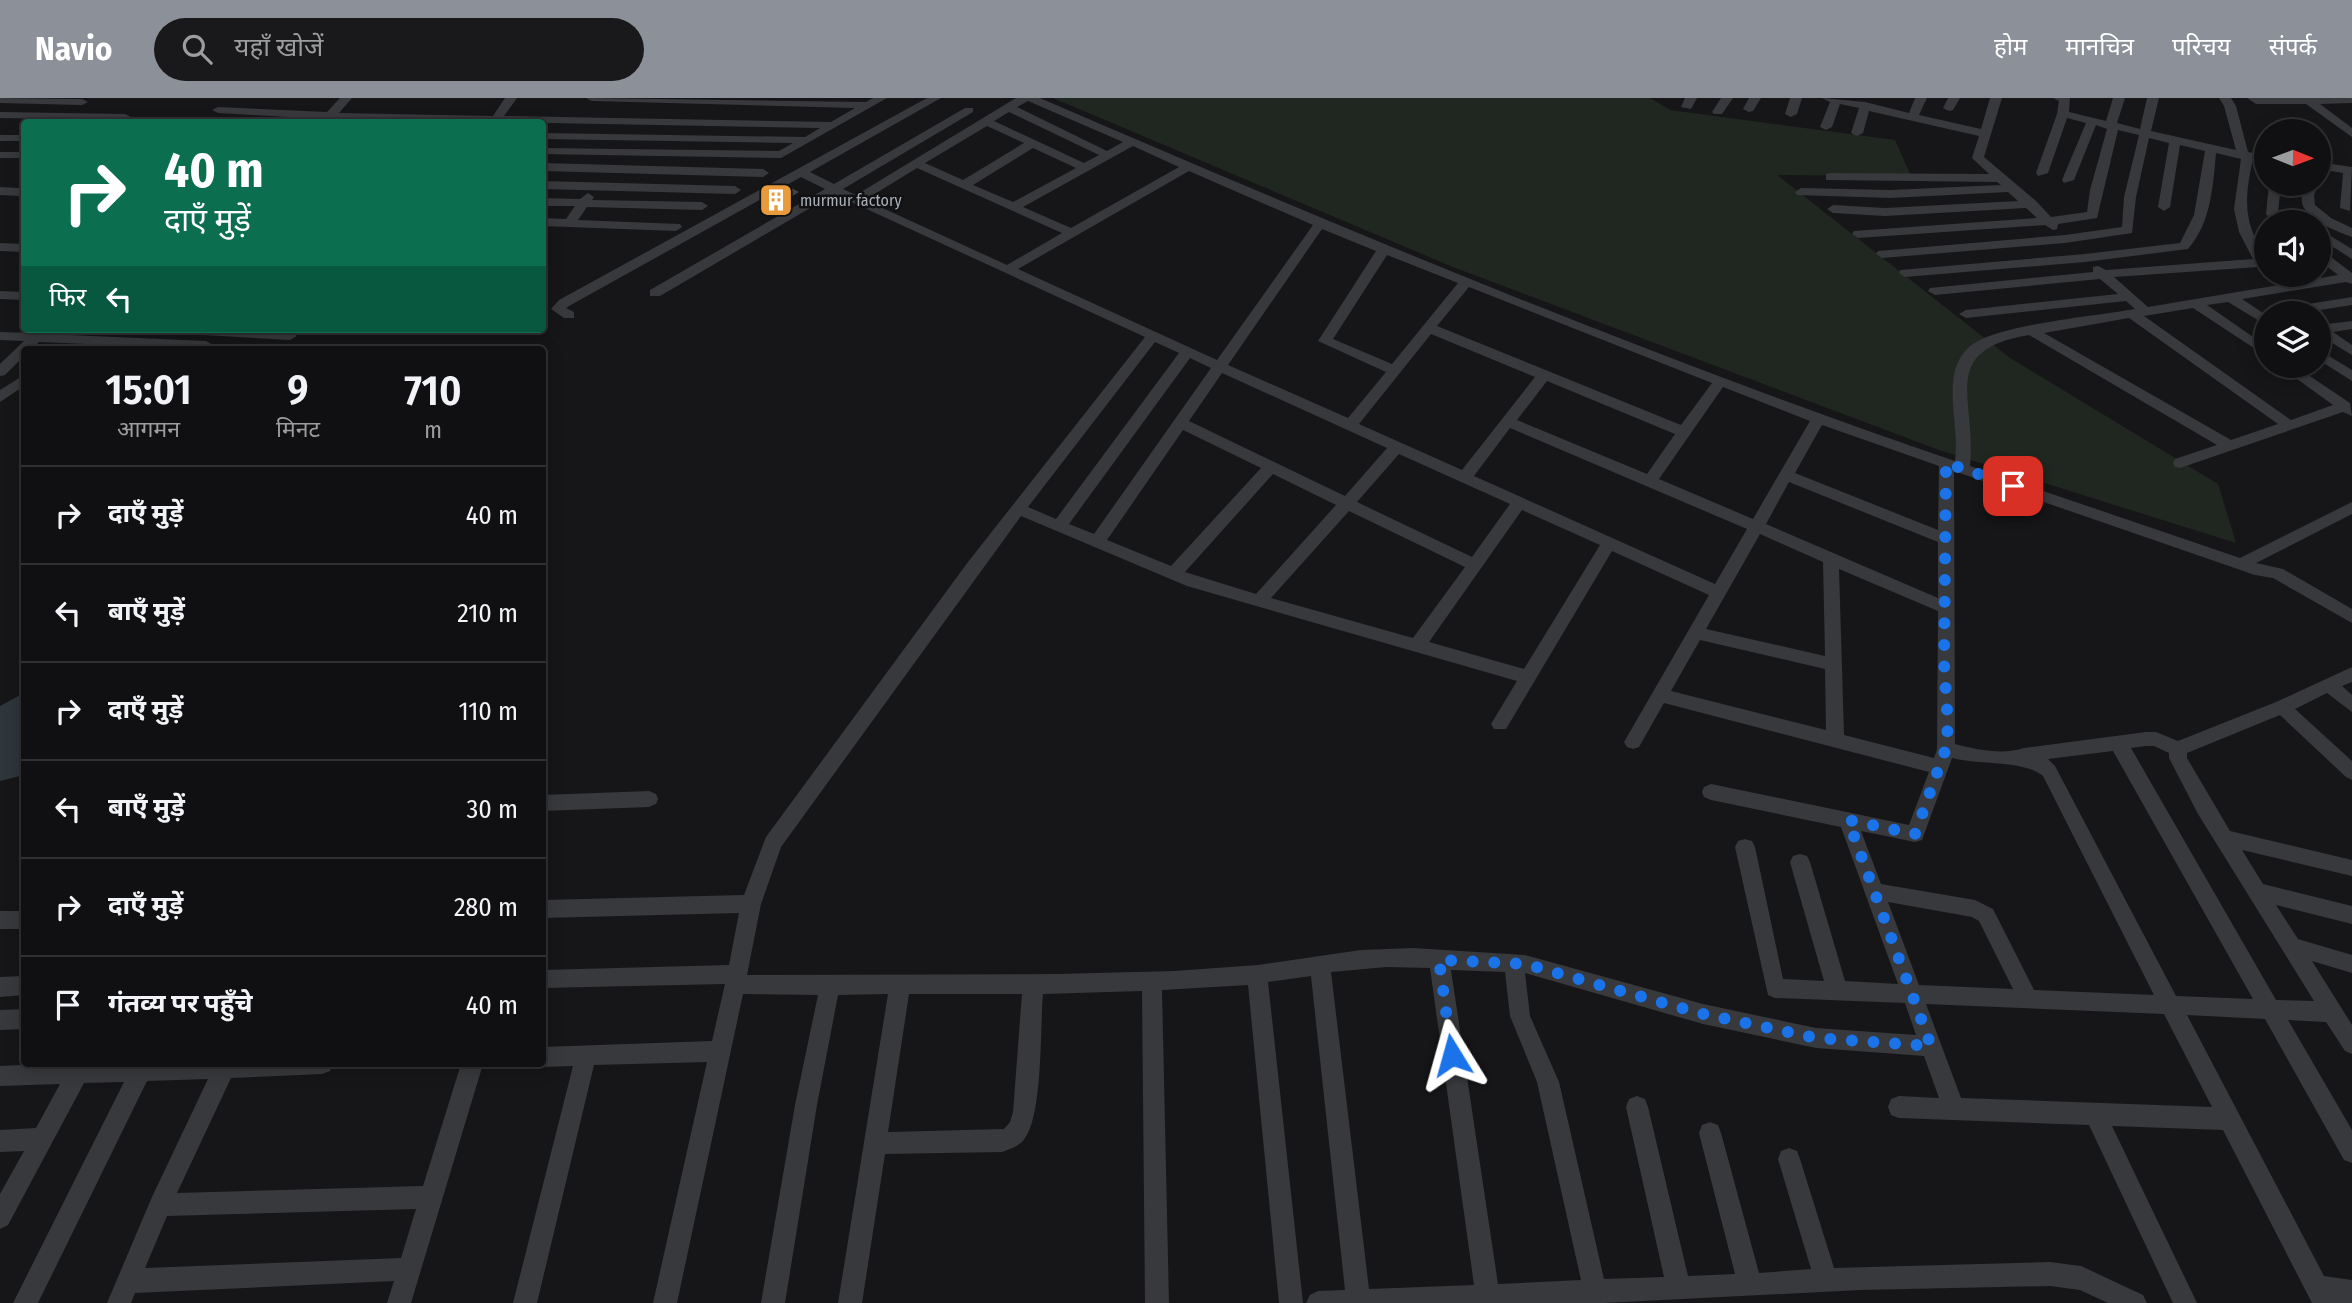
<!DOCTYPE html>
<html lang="hi">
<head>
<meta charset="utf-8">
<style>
  body { margin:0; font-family:"Fira Sans Condensed","Noto Sans Devanagari",sans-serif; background:#19191b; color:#f1f3f6; height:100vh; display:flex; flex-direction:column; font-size:26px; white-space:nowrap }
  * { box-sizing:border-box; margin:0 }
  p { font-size:23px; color:#9c9d9f }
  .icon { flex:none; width:38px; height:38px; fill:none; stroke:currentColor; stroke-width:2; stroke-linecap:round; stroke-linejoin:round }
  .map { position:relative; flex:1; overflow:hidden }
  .details { position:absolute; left:21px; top:248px; width:525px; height:721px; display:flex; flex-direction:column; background:#101012; border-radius:7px; box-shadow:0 4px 18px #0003,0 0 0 2px #303032 }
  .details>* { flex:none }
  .top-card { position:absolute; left:21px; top:21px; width:525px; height:214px; border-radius:7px; box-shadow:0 4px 18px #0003,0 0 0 2px #303032; background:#0b6e4f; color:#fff; overflow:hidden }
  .needle { width:46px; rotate:91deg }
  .controls { position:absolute; left:2254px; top:21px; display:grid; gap:14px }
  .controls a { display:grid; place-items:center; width:77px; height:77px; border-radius:50%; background:#101012; box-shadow:0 4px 18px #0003,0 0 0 2px #303032; font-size:35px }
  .pin { position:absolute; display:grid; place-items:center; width:60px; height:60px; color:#fff; margin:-30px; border-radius:14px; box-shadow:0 4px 10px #0006 }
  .me { position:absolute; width:77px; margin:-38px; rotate:352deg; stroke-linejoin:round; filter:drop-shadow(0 0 5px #0008) }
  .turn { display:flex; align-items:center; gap:24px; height:147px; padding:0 28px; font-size:32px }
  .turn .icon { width:91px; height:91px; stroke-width:2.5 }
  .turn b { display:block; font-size:49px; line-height:60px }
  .then { display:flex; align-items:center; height:66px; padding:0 28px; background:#0003; gap:14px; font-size:26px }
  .eta { display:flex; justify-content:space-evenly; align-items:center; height:119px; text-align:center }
  .eta b { font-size:42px; font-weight:600; line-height:49px }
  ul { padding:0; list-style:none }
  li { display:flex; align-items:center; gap:21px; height:98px; padding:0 28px; border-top:2px solid #303032 }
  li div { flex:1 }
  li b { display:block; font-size:26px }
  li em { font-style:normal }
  header { display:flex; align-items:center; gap:42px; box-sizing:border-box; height:98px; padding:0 35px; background:#8c9099; color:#fff }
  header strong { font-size:33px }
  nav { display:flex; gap:38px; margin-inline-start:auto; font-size:24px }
  .search { width:490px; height:63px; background:#19191b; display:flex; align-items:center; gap:18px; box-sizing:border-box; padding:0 24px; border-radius:38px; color:#9c9d9f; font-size:26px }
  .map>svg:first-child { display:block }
</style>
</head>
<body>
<header>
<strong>Navio</strong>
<div class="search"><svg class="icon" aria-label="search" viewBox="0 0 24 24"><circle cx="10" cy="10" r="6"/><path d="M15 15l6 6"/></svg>यहाँ खोजें</div>
<nav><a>होम</a><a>मानचित्र</a><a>परिचय</a><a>संपर्क</a></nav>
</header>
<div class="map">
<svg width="2352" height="1205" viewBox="0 0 2352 1205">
  <rect width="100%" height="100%" fill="#161618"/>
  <path fill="#202720" d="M1053 0H1650L1670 12 1895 42 1911 78 1777 77 2010 260 2218 386 2236 445 1939 352 1453 169Z"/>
  <path fill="#2d363b" d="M24 595V677L0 683V608Z"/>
  <path fill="#424448" d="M789 89 799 94 787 101 793 104 778 112 762 103Z"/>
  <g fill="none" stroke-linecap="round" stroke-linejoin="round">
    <g fill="#37393c" fill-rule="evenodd">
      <path d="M0 0 82 1 88 4 82 7 0 5Z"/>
      <path d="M340 0H352L339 15 493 18 505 0H517L504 18 831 24 855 10 592 3 586 0 866 4 873 0H887L781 60 542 56V50L779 53 793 45 542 41V35L805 39 820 30 333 21 331 24H320L322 21 218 15 212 12 218 9 327 14Z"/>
      <path d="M927 0H941L810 74 834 86 965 10H973V14L843 91 856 97 1016 0H1040C1341 130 1644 257 1955 363 1959 333 1948 301 1955 272 1958 262 1964 252 1973 246 2002 226 2097 218 2135 211L2126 203 1966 220 1959 216 1966 212 2118 196 2100 181 1935 197 1928 193 1930 190 2093 174V169L2098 168 2106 172 2253 161 2239 134 2234 111 2241 61 2216 55C2213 88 2211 125 2188 151L2085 164 1905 179 1899 175 1900 172 2085 156 2180 145 2194 117 2205 53 2180 47 2170 109 2164 113 2158 109 2169 45 2149 40 2136 99 2132 135 2065 145 1882 160 1876 156 1878 153 2065 137 2122 129 2124 99 2139 37 2118 32 2097 120 2058 126 2057 131 2053 132 2045 127 1858 140 1852 136 1854 133 2037 120 2026 110 1885 118 1833 115 1827 111 1833 107 1885 110 2018 103 2008 94 1890 100 1797 97 1795 94 1801 90 1890 92 2001 87 1997 84 1826 82V76L1830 75 1989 76 1972 60 1979 38 1869 13 1863 35 1857 38 1851 35 1859 10 1840 6 1832 29 1826 32 1820 29 1830 4 1822 0 1865 4 1909 15 1915 0H1927L1919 17 1981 31 1990 0H2002L1984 59 2036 103 2051 119 2087 114 2090 92 2107 31 2096 27 2074 82 2064 85 2062 82 2086 25 2067 20 2048 75 2038 78 2036 75 2057 16 2059 3 2053 0H2070L2069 14 2106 23 2113 0H2125L2117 25 2140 31 2147 0H2159L2151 33 2236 52 2224 8 2219 0H2231L2236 8 2248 54 2266 57V63L2253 61C2244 102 2243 124 2266 160L2263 168 2258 169 2114 179 2148 209 2338 177 2319 162V152L2323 153 2352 175V186L2346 184 2242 201 2266 217V227L2228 204 2207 207 2266 248V258L2193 210 2144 218 2291 322 2333 307 2279 268H2295L2350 305 2352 318 2343 314 2180 370 2175 369 2173 365 2175 361 2217 347 2029 237C1937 253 1977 300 1970 368L2240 460 2352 404V416L2256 465 2283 471 2352 511V525L2273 480 2255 477 1954 373 1955 646C1977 652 2004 657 2024 650L2146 634H2156L2178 643 2276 604 2352 569V584L2342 588 2352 597V614L2327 595 2295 611 2352 663V682L2346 679 2280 617 2187 655V660L2230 733 2352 762V778L2242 752 2263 786 2352 808V826L2276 807 2298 841 2352 857V875L2312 863 2352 927V956L2345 953 2326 924 2288 922 2352 1032V1065L2344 1062 2265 921 2187 917 2324 1178 2352 1182V1205H2312L2223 1032 2112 1028 2197 1205H2173L2089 1027 1899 1020 1891 1017 1888 1009 1891 1001 1899 998 1939 1000 1924 958 1816 950 1703 926 1525 875 1530 918 1559 984 1604 1181 1664 1179 1626 1009 1629 1001 1637 998 1645 1001 1648 1009 1688 1178 1735 1176 1699 1035 1702 1027 1710 1024 1718 1027 1721 1035 1759 1175 1811 1171 1778 1061 1781 1053 1789 1050 1797 1053 1800 1061 1834 1170 2050 1164 2081 1168 2143 1197 2147 1205H2108L2080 1192 2050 1188 1860 1192 1604 1205H1306L1310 1197 1318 1193 1345 1192 1311 878 1268 884 1303 1205H1279L1248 887 1162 892 1169 1205H1145L1142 893 1043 896C1040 929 1043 1015 1025 1040 1020 1048 1010 1051 1002 1054L885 1056 862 1205H838L888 896 838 897 817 1007 785 1205H761L795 1007 818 897 743 896 677 1205H653L707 964 594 967 537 1205H513L573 968 542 969 534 966H542V949L712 943 725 886 542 890V872L729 867 739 815 542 820V802L744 797 766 739 968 464 1145 239 834 96 660 198H650V192L825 91 801 79 569 208 566 210 574 214V220H564L551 211 559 202ZM1028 3 1123 44 1107 53 1017 9ZM1009 14 1099 57 1084 65 994 23ZM987 28 1024 45 963 82 925 65ZM1133 48 1179 69 1071 130 1023 109ZM1033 50 1076 70 1013 104 973 87ZM917 70 1062 135 1007 167 865 102ZM1189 73 1313 127 1217 262 1018 171ZM1322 131 1376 153 1318 243 1386 274 1348 320 1228 267ZM1387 157 1458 185 1392 266 1333 241ZM1469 189 1712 285 1681 327 1437 228ZM2129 220 2278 326 2231 342 2044 235ZM1431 236 1535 279 1462 372 1359 326ZM1155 244 1179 255 1056 421 1028 409ZM1190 260 1211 270 1094 436 1069 426ZM1222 275 1387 350 1345 398 1189 323ZM1547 283 1675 336 1647 376 1517 322ZM1723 289 1810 323 1753 421 1659 381ZM1822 327 1939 368 1938 432 1795 375ZM1510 330 1747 431 1715 486 1474 378ZM1183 332 1261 370 1171 468 1107 442ZM1399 356 1510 406 1472 459 1357 404ZM1273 376 1336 407 1256 496 1185 474ZM1789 384 1938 444V500L1766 426ZM1522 412 1600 447 1524 571 1429 544ZM1349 413 1465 469 1413 540 1271 500ZM1021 418 1187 488 1517 583 1491 626 1494 631H1506L1612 453 1709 497 1624 644 1627 649 1633 651 1639 649 1664 605 1929 674 1909 727 1711 686 1704 689 1702 694 1704 699 1711 702 1841 729 1898 886 1845 883 1810 764 1807 758 1800 756 1793 758 1790 764 1824 883 1783 881 1755 749 1752 743 1745 741 1738 743 1735 749 1768 897 1775 900 1905 905 1916 937 1816 930 1703 906 1525 857 1413 850 1361 852 1258 867 1174 873 1057 876 747 877 761 806 781 749ZM1760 436 1823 464 1825 558 1706 531ZM1839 471 1938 513 1937 651 1934 660 1844 637ZM1700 542 1825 571 1826 632 1671 593ZM2146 648H2154L2169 655V660L2198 716 2314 903 2276 902 2131 650ZM2113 653 2253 901 2176 898 2055 668 2048 661ZM1952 660C1978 667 2024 662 2043 678L2154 897 2034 892 1993 811 1975 802 1881 786 1861 733 1915 744 1922 742ZM1888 804 1972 819 1979 823 2013 891 1919 887ZM1387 869 1430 870 1474 1187 1369 1191 1331 874ZM1451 872 1505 874 1510 918 1537 984 1581 1182 1498 1186ZM909 896H1022L1013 1014 1010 1024 1004 1031 888 1034ZM1926 906 2164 916 2212 1009 1961 1000Z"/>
      <path d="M1685 0H1697L1691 11 1681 9Z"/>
      <path d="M1721 0H1733L1722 16H1714L1712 14Z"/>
      <path d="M1749 0H1761L1753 13 1749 14 1743 11Z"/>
      <path d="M1790 0H1802L1797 16 1791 19 1785 16Z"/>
      <path d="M1948 0H1960L1953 12 1949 13 1943 10Z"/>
      <path d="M2247 0H2352V5L2320 6 2352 30V39L2306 6H2256Z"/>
      <path d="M0 14 125 16 131 19 125 22 0 20Z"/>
      <rect x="0" y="37" width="24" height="6"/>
      <rect x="0" y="54" width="24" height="6"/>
      <path d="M2319 64 2352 69 2350 113 2340 110 2343 75 2319 71Z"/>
      <path d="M542 65 763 71 769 75 763 79 542 73Z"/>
      <path d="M542 83 735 88 741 92 735 96 542 91Z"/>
      <path d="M2269 86H2281L2278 115 2285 124H2273L2266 116Z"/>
      <path d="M2306 86H2318L2314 97 2315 107 2331 120 2352 130V139C2338 134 2310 123 2303 108 2300 101 2303 93 2306 86Z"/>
      <path d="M0 89 19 90 24 95 19 98 0 97Z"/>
      <path d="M588 95 594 99 592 102 702 104 708 108 702 112 587 109 578 122 680 126 682 129 676 133 542 128V120L566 121 575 108H542V100L580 101Z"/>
      <path d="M2298 117 2309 124H2294V118Z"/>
      <path d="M2319 131 2352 151V161L2319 140Z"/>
      <path d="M0 145 24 146V154L0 153Z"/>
      <path d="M0 193 24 194V202L0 201Z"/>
      <path d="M2352 199V207L2301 215 2283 213 2290 209Z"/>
      <path d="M2352 223V231L2333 234 2352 247V257L2319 237V227Z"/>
      <path d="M41 231 46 236 206 243 213 247 206 251 39 244 30 252H24V258L5 277 0 278V266L24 243 0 242V234L32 235Z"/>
      <path d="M162 231 290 234 297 238 290 242 169 235Z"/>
      <path d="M2319 252 2352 272V283L2319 262Z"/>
      <path d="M24 277V288L0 304V292Z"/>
      <path d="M649 693 656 696 658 701 656 706 649 709 542 713V697Z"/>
      <rect x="0" y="813" width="24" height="18"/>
      <path d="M24 878V897L0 899V879Z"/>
      <path d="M24 911V931L0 932V912Z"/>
      <path d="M42 966H333L330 973 322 976 231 980 177 1095 423 1088 461 966H483L411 1205H387L394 1183 135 1195 131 1205H107L152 1099 208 981 147 983 38 1205H13L124 984 84 985 8 1127 0 1131V1096L24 1053 0 1054V1032L36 1030 60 986 0 988V968ZM416 1111 401 1160 145 1170 167 1118Z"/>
    </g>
  </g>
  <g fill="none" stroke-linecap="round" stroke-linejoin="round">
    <path stroke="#1a73e8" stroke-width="12" stroke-dasharray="0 21.6" d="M1452 957 1439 862 1525 866 1703 916 1816 940 1931 948 1848 722 1915 736 1946 650 1948 626 1944 565 1946 365 2013 388"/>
  </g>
  <defs>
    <g id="building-square" transform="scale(1.75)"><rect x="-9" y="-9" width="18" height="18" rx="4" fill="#e99b3c" stroke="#111113"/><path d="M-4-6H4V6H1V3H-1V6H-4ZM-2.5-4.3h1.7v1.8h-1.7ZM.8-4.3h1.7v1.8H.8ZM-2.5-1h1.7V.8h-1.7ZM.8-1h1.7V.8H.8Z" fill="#fff"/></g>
  </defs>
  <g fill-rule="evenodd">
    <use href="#building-square" x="776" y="102"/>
  </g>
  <g text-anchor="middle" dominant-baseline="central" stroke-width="5" stroke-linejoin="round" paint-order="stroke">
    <g font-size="16" fill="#a8afb7" stroke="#111113" text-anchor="start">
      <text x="800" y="102">murmur factory</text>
    </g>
  </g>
</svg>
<div class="controls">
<a><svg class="needle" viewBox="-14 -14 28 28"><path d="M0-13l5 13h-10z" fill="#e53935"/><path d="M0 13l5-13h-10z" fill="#9c9d9f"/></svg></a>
<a><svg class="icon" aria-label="sound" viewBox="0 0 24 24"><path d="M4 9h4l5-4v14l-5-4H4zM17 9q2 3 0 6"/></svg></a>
<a><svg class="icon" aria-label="layers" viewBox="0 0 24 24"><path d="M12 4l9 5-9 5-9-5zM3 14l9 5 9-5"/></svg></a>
</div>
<div class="pin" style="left:2013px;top:388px;background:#d93025"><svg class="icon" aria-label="arrive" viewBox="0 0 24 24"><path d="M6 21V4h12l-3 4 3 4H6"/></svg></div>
<svg class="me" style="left:1452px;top:957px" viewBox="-20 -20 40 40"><path d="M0-17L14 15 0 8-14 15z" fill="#1a73e8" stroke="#fff" stroke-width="4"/></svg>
<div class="top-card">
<div class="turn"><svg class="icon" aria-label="right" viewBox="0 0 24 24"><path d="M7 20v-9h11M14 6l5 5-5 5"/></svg><div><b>40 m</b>दाएँ मुड़ें</div></div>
<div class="then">फिर<svg class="icon" aria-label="left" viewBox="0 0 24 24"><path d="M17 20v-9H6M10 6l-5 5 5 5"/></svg></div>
</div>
<section class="details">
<div class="eta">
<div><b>15:01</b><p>आगमन</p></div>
<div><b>9</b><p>मिनट</p></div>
<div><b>710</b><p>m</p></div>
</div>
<ul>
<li><svg class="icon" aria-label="right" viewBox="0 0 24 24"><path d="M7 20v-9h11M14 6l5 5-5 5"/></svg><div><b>दाएँ मुड़ें</b></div><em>40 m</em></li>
<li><svg class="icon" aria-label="left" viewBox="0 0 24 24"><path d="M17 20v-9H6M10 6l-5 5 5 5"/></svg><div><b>बाएँ मुड़ें</b></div><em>210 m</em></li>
<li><svg class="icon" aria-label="right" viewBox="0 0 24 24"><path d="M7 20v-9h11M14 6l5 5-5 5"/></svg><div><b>दाएँ मुड़ें</b></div><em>110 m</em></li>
<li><svg class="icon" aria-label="left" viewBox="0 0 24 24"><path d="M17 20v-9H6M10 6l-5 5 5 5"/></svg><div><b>बाएँ मुड़ें</b></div><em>30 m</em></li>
<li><svg class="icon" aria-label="right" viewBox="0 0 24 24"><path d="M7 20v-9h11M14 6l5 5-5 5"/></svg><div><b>दाएँ मुड़ें</b></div><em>280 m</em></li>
<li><svg class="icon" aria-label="arrive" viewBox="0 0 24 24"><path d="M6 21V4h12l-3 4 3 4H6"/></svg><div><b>गंतव्य पर पहुँचे</b></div><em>40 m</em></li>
</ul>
</section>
</div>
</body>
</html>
